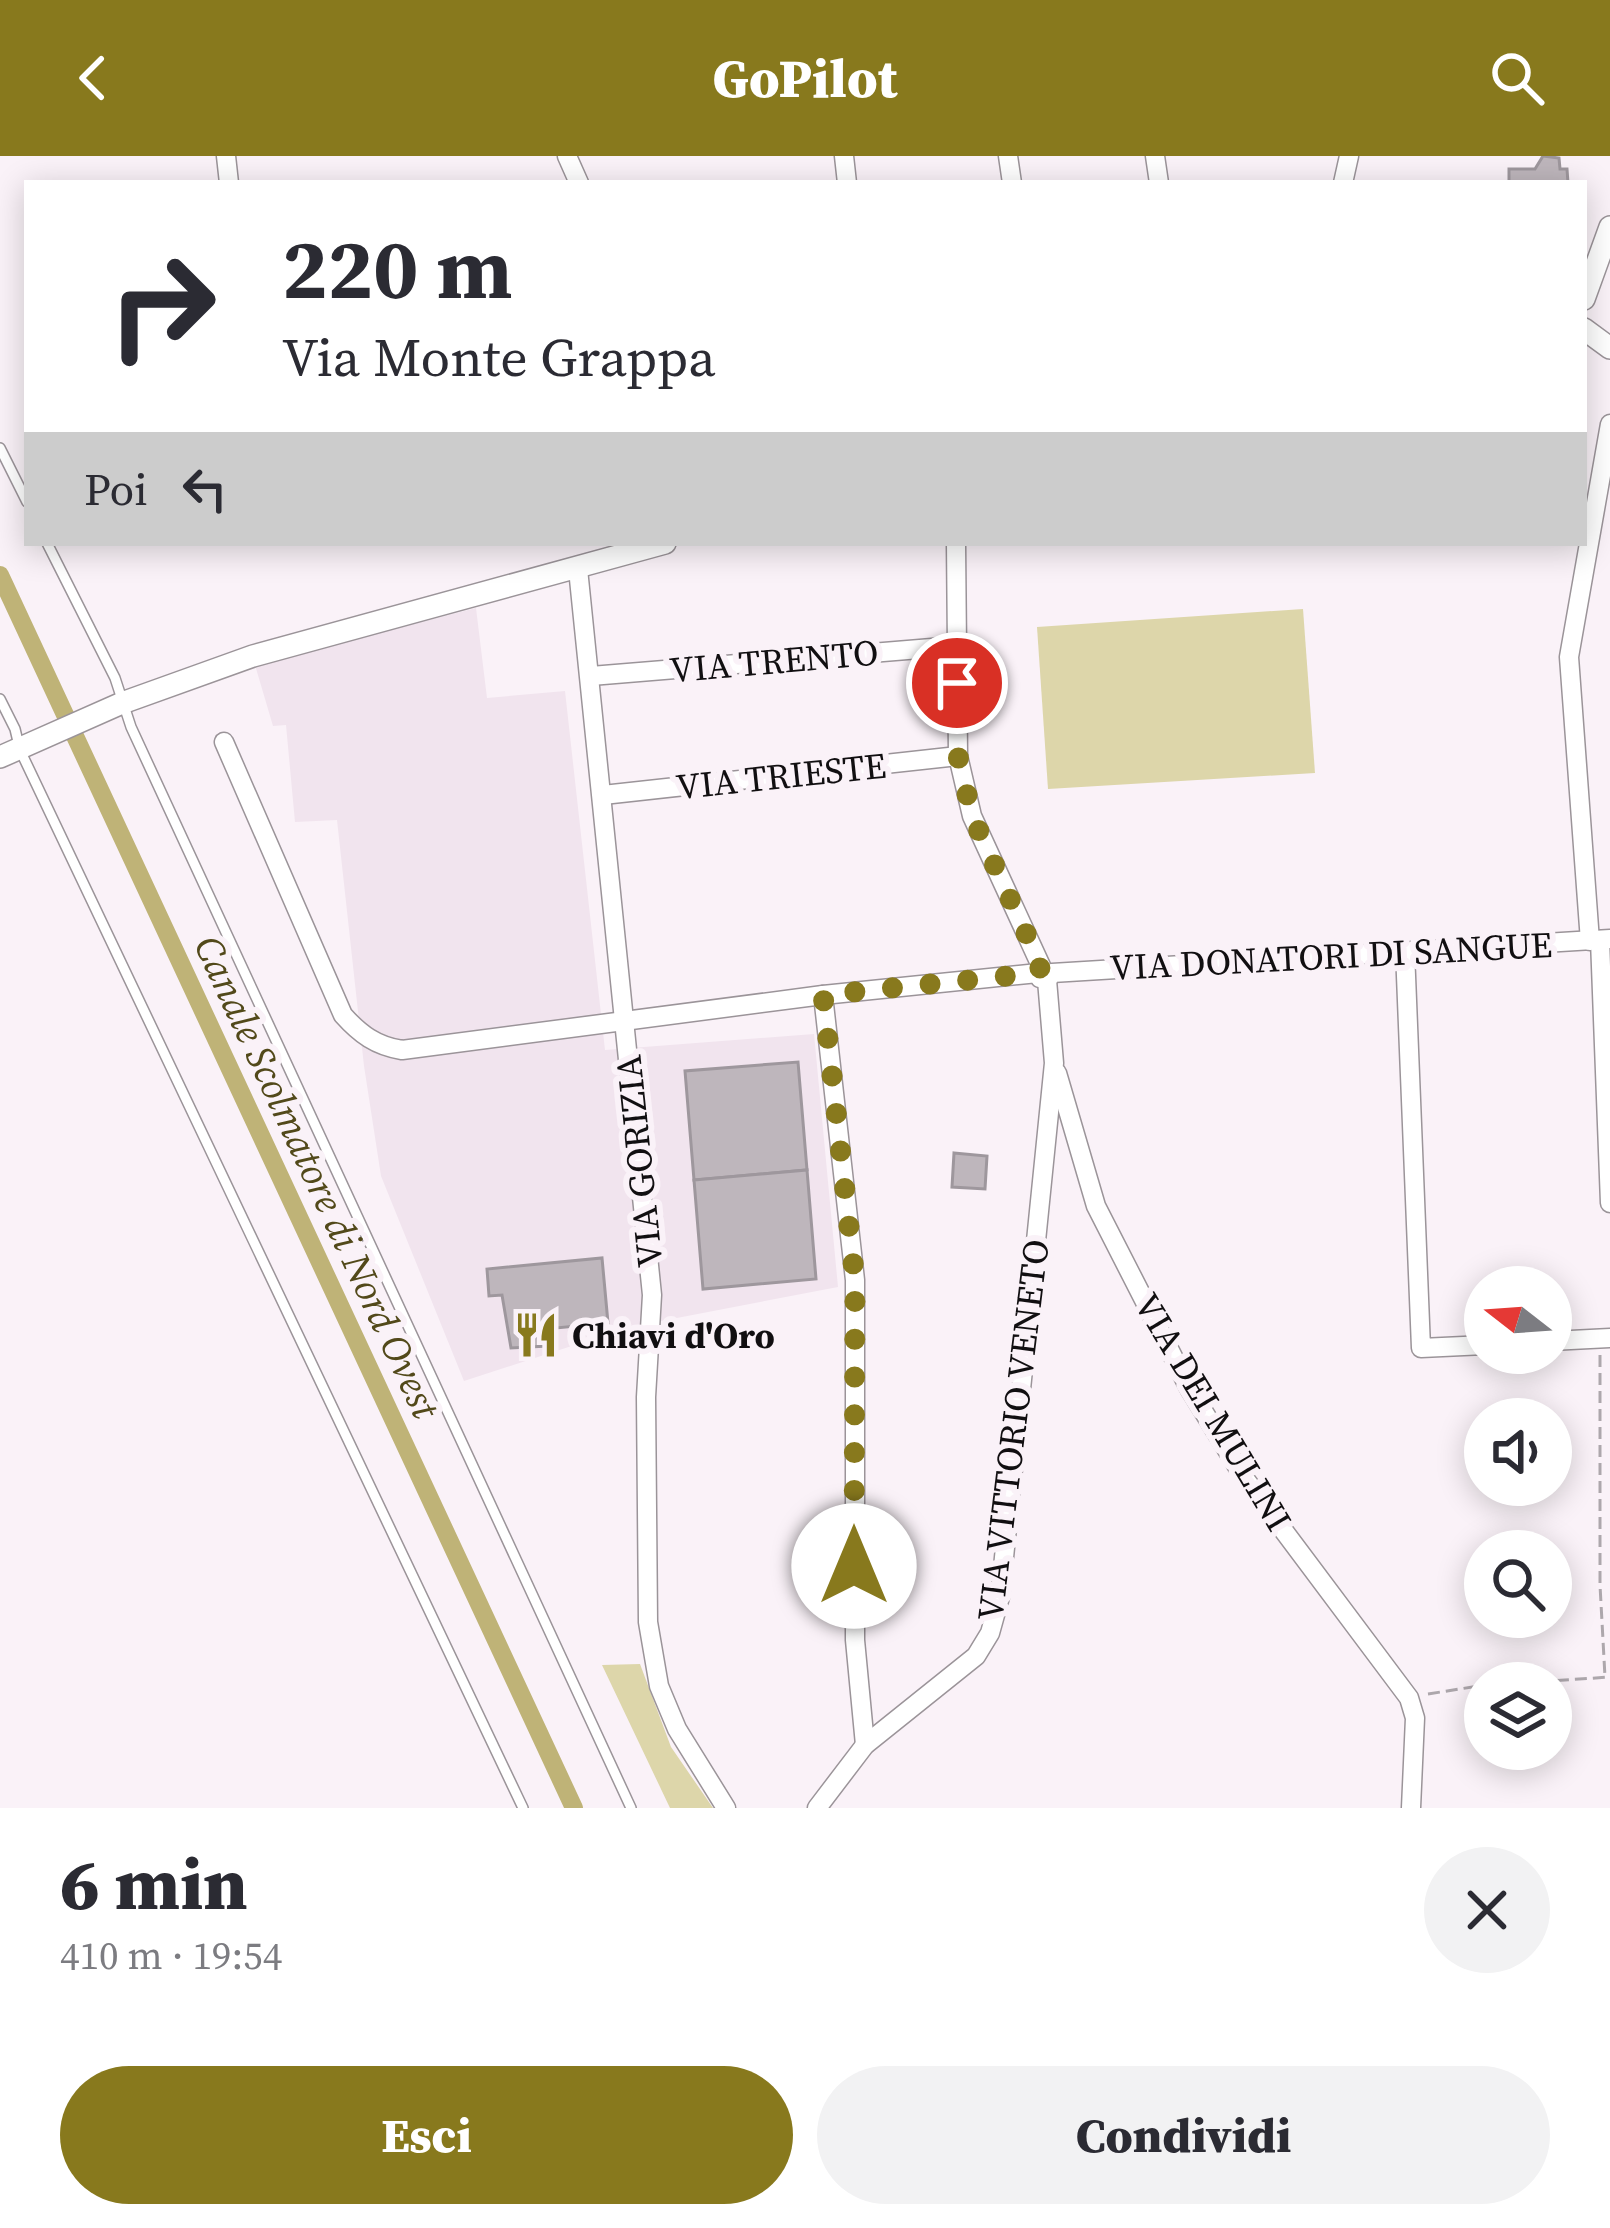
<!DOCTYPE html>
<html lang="it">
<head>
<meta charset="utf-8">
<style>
  body { margin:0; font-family:"Source Serif 4",serif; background:#f2f2f3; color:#2b2b33; height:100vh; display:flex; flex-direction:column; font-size:45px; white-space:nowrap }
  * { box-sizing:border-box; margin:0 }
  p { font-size:39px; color:#7c7c81 }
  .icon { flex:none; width:66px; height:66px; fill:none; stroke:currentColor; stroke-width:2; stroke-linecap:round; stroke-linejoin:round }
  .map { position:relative; height:1652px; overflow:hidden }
  .sheet { display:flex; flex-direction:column; background:#fff; flex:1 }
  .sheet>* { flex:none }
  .top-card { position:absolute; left:24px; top:24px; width:1563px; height:366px; border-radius:0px; box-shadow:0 6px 30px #0003; background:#fff; color:#2b2b33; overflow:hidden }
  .needle { width:78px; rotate:287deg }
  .fabs { position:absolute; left:1464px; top:1110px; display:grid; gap:24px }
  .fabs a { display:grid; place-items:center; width:108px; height:108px; border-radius:50%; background:#fff; box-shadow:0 6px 30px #0003; font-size:60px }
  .pin { position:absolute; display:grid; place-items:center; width:102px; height:102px; color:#fff; margin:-51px; border:6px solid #fff; border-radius:50%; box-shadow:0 3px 12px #0007 }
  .me { position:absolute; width:132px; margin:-66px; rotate:0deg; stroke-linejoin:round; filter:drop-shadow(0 0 9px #0008) }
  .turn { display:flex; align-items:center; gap:42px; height:252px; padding:0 60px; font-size:54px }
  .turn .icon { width:156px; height:156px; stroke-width:2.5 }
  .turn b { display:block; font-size:84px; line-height:102px }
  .then { display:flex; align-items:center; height:114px; padding:0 60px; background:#0003; gap:24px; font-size:45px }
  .round { display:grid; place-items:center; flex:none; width:126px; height:126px; border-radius:63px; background:#f2f2f3 }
  .headline { display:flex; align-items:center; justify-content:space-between; height:204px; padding:0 60px }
  h1 { font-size:72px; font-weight:800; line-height:90px }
  .button { display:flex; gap:24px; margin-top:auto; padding:24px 60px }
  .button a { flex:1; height:138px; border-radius:72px; background:#88791d; color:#fff; font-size:48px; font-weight:800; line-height:138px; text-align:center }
  .button a+a { background:#f2f2f3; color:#2b2b33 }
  header { display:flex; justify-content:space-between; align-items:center; height:156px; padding:0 60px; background:#88791d; color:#fff; font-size:54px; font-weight:800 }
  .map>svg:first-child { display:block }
</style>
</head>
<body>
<header><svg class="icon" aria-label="back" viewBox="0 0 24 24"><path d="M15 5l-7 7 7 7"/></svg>GoPilot<svg class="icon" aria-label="search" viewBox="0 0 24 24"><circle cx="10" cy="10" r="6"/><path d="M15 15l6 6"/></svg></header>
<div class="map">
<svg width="1610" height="1652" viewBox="0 0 1610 1652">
  <rect width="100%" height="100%" fill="#faf2f8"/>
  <path fill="#f1e4ee" d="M476 452 487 542 565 535 605 894 814 878 838 1131 630 1171 464 1225 381 1020 364 910 337 664 295 666 286 569 273 570 255 509Z"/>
  <g fill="#ddd6aa">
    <path d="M1303 453 1315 617 1048 633 1037 471Z"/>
    <path d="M640 1508 671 1591 713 1652H670L602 1509Z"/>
  </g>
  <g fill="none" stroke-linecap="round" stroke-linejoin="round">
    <path stroke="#bfb377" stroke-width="18" d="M0 419 574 1652"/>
  </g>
  <g fill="#beb6bc" stroke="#9e979d" stroke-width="3">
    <path d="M1543 0 1559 2 1560 13H1567L1568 27H1509V13H1535Z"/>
    <path d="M798 906 807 1014 694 1024 685 915Z"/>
    <path d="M954 997 987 1000 985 1033 952 1031Z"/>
    <path d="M807 1014 816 1123 703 1133 694 1024Z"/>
    <path d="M602 1102 608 1167 545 1173 547 1190 511 1192 502 1139 489 1140 487 1113Z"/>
  </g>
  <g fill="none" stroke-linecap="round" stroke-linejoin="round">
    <g stroke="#9b9499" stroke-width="12">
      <g id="service">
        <path d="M0 292 27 346"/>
        <path d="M47 387 115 522 131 571 631 1652"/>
        <path d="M0 543 15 573 20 594 523 1652"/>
      </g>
    </g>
    <g stroke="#9b9499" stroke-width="21">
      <g id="minor">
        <path d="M226 0 229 27"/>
        <path d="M567 0 579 27"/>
        <path d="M844 0 847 27"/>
        <path d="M1008 0 1012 27"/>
        <path d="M1155 0 1159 27"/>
        <path d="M1343 27 1349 0"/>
        <path d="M956 387 958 600 972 660 1041 810 1037 816 1040 822 1048 823 1052 817 1610 783"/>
        <path d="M578 413 652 1139 646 1241 648 1466 659 1530 677 1573 726 1652"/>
        <path d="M591 520 956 490"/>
        <path d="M224 586 343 859C360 878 376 890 402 894L823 839 1038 817"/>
        <path d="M603 639 958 600"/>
        <path d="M1600 784 1610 1047"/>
        <path d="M1590 785 1569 501 1610 268"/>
        <path d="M1405 795 1421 1192 1485 1189"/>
        <path d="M823 839 855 1124V1484L865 1589"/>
        <path d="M1057 917 1096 1050 1189 1232 1245 1323 1409 1542 1415 1562 1411 1652"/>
        <path d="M1551 1185 1610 1182"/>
        <path d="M817 1652 865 1589 976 1500 990 1477 1000 1441 1054 907 1047 824"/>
      </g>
    </g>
    <g stroke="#9b9499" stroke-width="24">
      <g id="tertiary">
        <path d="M1584 143 1610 71"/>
        <path d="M1584 173 1610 192"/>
        <path d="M0 601 122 547 253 500 665 387"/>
      </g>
    </g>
    <g stroke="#ada7ac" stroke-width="3" stroke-dasharray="12 6" stroke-linecap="butt">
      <path d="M1600 1199V1429L1605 1521"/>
      <path d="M1521 1527 1610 1521"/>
      <path d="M1428 1538 1485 1529"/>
    </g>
    <use href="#service" stroke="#fff" stroke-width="9"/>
    <use href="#minor" stroke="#fff" stroke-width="18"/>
    <use href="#tertiary" stroke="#fff" stroke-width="21"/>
  </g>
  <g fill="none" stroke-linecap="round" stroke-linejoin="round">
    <path stroke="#88791d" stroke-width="21" stroke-dasharray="0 37.8" d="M854 1410 855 1124 823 839 1037 817 1041 810 972 660 958 600 957 527"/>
  </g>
  <defs>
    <g id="restaurant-bare" transform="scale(3.6)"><path d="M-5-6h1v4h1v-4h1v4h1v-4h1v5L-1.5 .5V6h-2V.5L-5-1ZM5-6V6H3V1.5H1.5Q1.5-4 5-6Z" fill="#88791d" stroke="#faf2f8" stroke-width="2.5" paint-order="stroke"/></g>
  </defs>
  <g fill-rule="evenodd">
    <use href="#restaurant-bare" x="536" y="1179"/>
  </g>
  <g text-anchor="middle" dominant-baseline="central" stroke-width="12" stroke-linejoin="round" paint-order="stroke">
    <g font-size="36" fill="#110f11" stroke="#faf2f8">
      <text transform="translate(774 505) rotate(-5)">VIA TRENTO</text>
      <text transform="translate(781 620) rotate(-6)">VIA TRIESTE</text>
      <text transform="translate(1331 800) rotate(-3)">VIA DONATORI DI SANGUE</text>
      <text transform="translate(639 1005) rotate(-96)">VIA GORIZIA</text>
      <text transform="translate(1213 1256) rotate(59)">VIA DEI MULINI</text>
      <text transform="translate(1013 1274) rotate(-83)">VIA VITTORIO VENETO</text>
    </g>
    <g font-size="36" font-weight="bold" fill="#110f11" stroke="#faf2f8" text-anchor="start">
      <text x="572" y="1179">Chiavi d'Oro</text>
    </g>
    <g font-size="39" font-style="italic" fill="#52491a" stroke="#faf2f8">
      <text transform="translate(317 1021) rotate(65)">Canale Scolmatore di Nord Ovest</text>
    </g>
  </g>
</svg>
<div class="fabs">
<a><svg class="needle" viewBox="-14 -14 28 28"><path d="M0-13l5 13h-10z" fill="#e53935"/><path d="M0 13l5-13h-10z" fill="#7c7c81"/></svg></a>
<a><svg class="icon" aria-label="sound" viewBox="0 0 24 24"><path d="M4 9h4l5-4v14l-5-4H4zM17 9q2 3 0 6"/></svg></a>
<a><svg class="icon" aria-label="search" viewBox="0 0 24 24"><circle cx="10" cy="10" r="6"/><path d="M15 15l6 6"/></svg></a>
<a><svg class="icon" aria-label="layers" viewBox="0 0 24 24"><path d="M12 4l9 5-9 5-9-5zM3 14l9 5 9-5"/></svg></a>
</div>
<div class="pin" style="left:957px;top:527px;background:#d93025"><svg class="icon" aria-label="arrive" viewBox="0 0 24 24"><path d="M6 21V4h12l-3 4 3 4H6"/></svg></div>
<svg class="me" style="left:854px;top:1410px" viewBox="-20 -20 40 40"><circle r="19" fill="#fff"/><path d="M0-13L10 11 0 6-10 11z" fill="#88791d"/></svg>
<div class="top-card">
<div class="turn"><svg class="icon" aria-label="right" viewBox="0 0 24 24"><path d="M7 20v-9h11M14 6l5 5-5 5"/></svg><div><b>220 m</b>Via Monte Grappa</div></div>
<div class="then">Poi<svg class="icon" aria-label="left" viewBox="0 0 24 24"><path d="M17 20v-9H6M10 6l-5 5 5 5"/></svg></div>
</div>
</div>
<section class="sheet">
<div class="headline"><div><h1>6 min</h1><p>410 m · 19:54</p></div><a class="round"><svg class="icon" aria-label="close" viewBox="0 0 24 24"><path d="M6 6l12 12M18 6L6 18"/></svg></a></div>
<div class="button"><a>Esci</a><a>Condividi</a></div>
</section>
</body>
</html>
